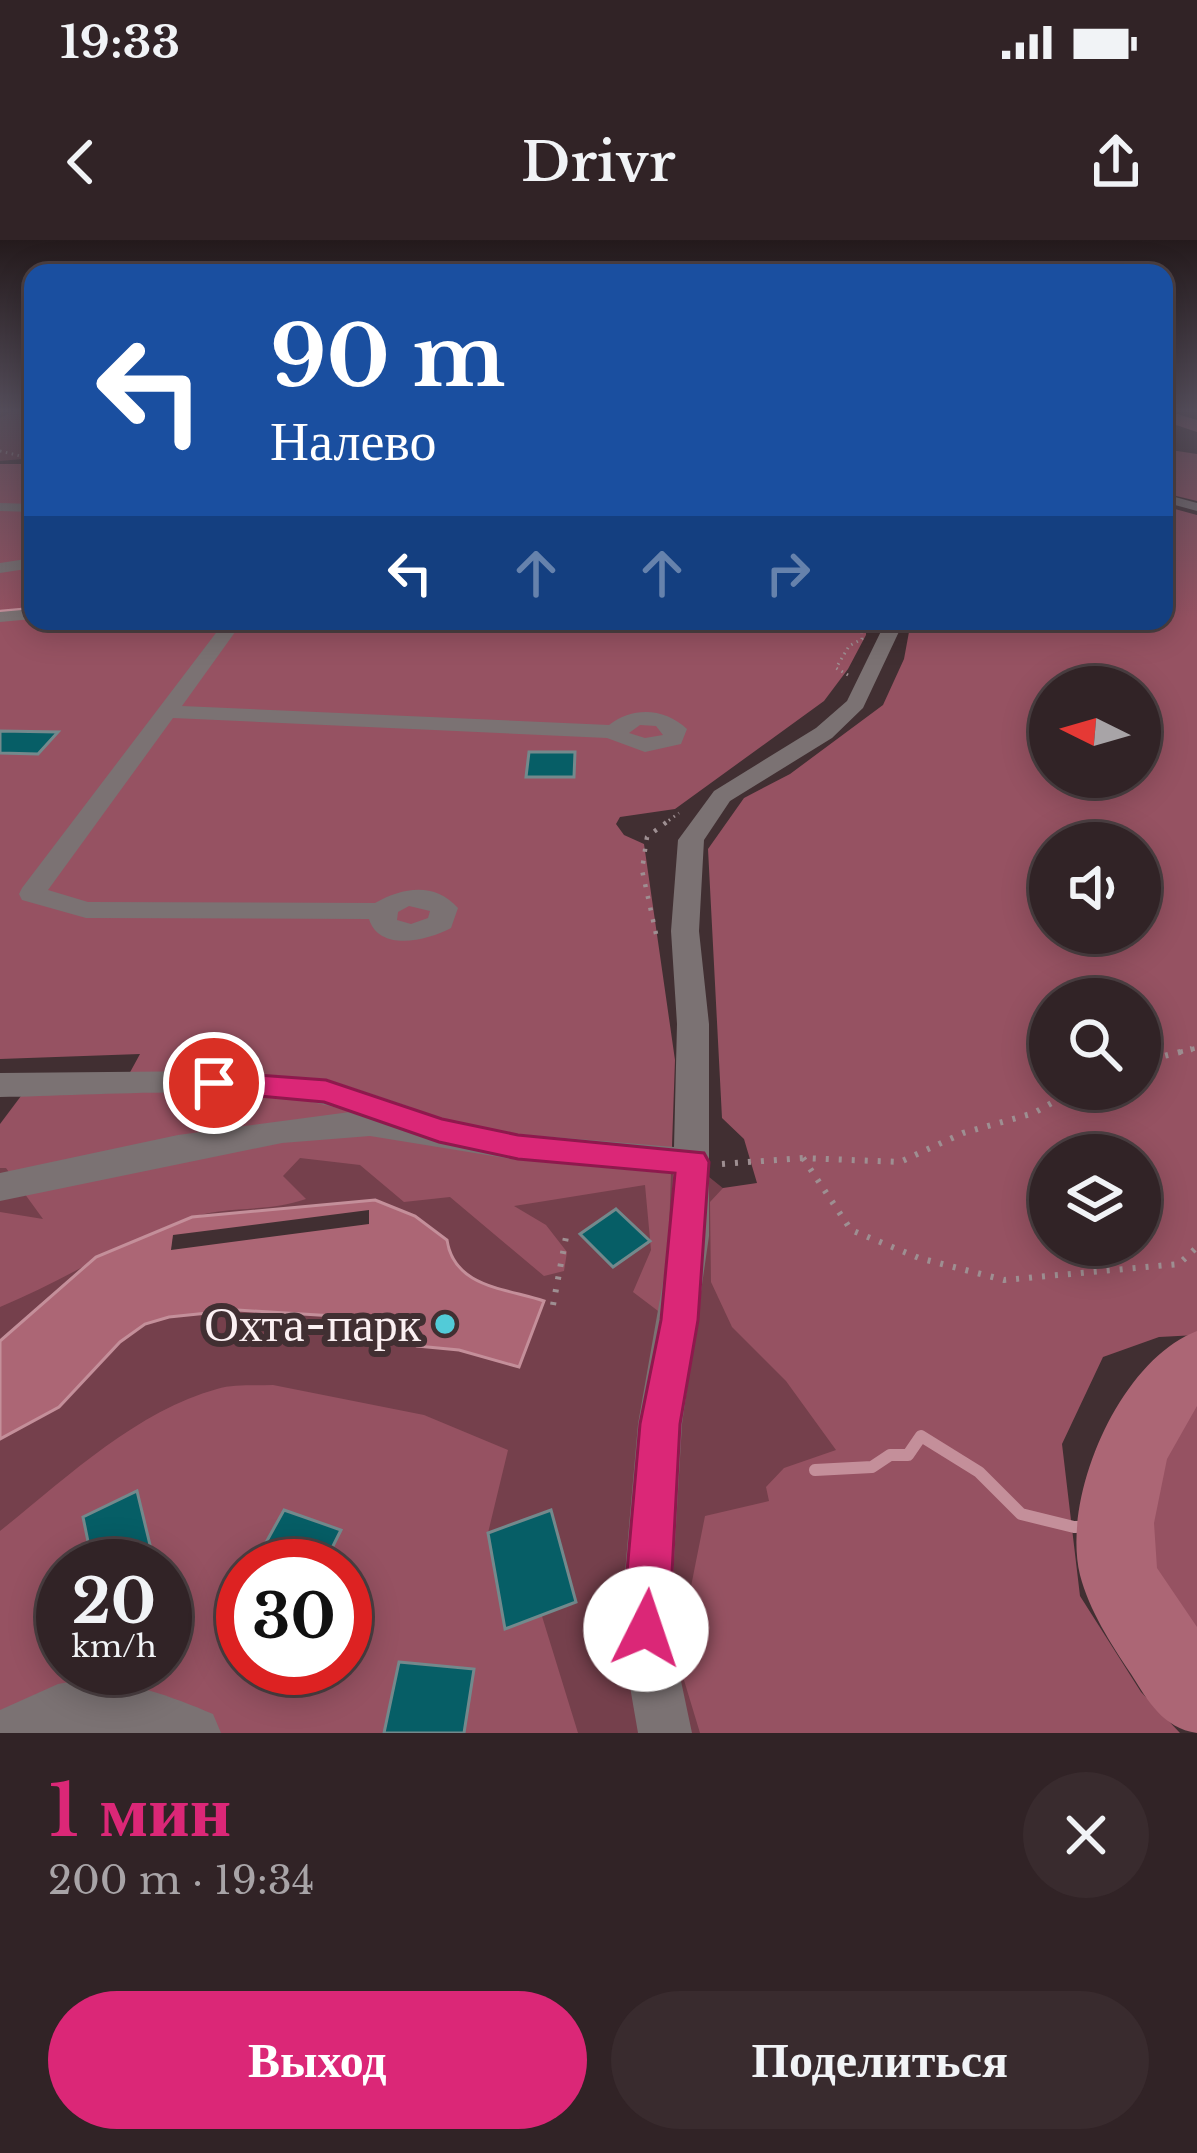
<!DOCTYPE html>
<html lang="ru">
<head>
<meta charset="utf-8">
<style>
  body { margin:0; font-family:"Libre Baskerville",serif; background:#392b2e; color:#f1f3f6; height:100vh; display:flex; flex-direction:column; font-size:45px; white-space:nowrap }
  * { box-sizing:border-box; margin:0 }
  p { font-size:39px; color:#a8a4a7 }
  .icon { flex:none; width:66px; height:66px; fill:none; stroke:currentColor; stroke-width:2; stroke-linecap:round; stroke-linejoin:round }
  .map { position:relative; height:1493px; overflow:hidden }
  .panel { display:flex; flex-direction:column; background:#312326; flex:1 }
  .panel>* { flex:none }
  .top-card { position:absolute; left:24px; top:24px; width:1149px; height:366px; border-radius:24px; box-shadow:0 6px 30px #0003,0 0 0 3px #4c4043; background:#1a4fa0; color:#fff; overflow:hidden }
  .needle { width:78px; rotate:275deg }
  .fabs { position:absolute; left:1029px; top:426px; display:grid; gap:24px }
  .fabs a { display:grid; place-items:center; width:132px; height:132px; border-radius:50%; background:#312326; box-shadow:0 6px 30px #0003,0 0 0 3px #4c4043; font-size:60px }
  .speed { position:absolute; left:36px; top:1299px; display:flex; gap:24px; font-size:60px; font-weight:700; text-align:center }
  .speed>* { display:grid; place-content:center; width:156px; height:156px; border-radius:50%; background:#312326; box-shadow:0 6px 30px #0003,0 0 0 3px #4c4043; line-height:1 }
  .speed small { font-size:30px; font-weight:400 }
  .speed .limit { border:18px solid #d22; background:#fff; color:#111 }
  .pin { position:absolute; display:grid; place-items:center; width:102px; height:102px; color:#fff; margin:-51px; border:6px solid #fff; border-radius:50%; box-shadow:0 3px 12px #0007 }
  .me { position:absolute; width:132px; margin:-66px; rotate:4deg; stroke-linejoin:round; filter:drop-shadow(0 0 9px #0008) }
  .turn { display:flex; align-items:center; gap:42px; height:252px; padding:0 48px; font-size:54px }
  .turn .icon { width:156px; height:156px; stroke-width:2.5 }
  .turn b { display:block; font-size:84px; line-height:102px }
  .lanes { display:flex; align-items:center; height:114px; padding:0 48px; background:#0003; justify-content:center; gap:60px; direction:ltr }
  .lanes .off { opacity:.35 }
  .round { display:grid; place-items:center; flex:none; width:126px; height:126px; border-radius:63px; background:#392b2e }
  .summary { display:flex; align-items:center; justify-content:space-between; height:204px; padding:0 48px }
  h1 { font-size:72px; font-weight:600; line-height:90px; color:#db2777 }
  .button { display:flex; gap:24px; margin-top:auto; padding:24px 48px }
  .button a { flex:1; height:138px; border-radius:72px; background:#db2777; color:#fff; font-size:48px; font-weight:600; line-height:138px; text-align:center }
  .button a+a { background:#392b2e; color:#f1f3f6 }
  .status { display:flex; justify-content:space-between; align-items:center; height:84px; padding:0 60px; background:#312326; direction:ltr }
  .status svg { height:33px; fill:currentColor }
  header { display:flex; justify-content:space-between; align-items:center; height:156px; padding:0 48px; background:#312326; font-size:54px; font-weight:600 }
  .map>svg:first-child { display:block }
</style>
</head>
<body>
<div class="status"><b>19:33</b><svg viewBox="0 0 49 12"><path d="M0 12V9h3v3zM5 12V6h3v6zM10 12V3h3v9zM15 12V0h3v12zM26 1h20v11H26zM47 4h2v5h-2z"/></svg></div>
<header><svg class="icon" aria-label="back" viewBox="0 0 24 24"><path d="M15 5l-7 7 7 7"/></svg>Drivr<svg class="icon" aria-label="share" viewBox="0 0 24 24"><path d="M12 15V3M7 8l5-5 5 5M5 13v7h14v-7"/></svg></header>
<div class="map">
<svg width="1197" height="1493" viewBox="0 0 1197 1493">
  <rect width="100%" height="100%" fill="#412f32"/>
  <g fill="#75404c" fill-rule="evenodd">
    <path d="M16 169H33V218L0 221V178Z"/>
    <path d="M585 837 1014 1183 1087 1408 1168 1493H0V906ZM63 1326H165V1428H63ZM243 1326H345V1428H243Z"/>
  </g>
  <g fill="#965262" fill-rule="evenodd">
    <path d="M1164 209 1197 214V261L1164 253Z"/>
    <path d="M0 224H33V381H866V395L848 429 824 461 675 569 620 577 616 584 624 595 644 604 675 820 666 1077 633 1052 651 1010 645 945 514 966 546 985 567 1012 564 1031 544 1036 450 957 404 962 360 925 300 918 283 936 306 959C266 973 225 965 186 979 120 1003 65 1040 0 1067V972L43 979 6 928H0V884L21 856 128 836 140 814 0 819Z"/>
    <path d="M1164 266 1197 275V1095L1159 1097 1103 1117 1062 1204 1080 1356 1141 1452 1180 1493H700L677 1417 705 1276 769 1261 766 1247 784 1228 836 1210 786 1141 732 1087 711 1042 710 962 723 948 757 943 744 899 722 878 708 609 744 558 790 534 883 465 904 419 911 381H1164ZM1140 447V537H1050V447ZM1140 603V693H1050V603ZM1140 759V849H1050V759ZM1140 915V1005H1050V915Z"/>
    <path d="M273 1145 424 1175 508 1210 488 1293 505 1388 541 1373 578 1493H0V1291C64 1240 136 1171 217 1149 234 1144 255 1146 273 1145ZM63 1326H165V1428H63ZM243 1326H345V1428H243Z"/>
    <path d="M1178 1150 1197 1151V1414C1156 1360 1134 1298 1144 1228 1148 1203 1168 1174 1178 1150Z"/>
  </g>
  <path fill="#ac6675" stroke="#c48f9a" stroke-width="3" d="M375 960 415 976 447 1000C454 1047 504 1048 544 1061L519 1127 459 1110 417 1106 334 1076 237 1070 169 1077 145 1084 120 1102 59 1167 0 1199V1101L96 1017 192 977Z"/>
  <path fill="#412f32" d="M369 970V984L171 1010 173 995Z"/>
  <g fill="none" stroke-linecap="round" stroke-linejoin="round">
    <path stroke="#c48f9a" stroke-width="4.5" d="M0 372 33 369"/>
    <path stroke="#c48f9a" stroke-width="12" d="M815 1230 872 1227 890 1215H908L921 1196 979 1232 1021 1274 1074 1287 1116 1286"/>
    <g fill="#ac6675" fill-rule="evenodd">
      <path d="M1164 170 1197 180V192L1164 181Z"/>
      <path d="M1197 1091V1166L1167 1219 1154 1283 1157 1328 1197 1387V1493C1163 1488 1148 1461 1131 1434 1111 1404 1089 1370 1080 1335 1061 1256 1120 1120 1197 1091Z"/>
    </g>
  </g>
  <g fill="#065e66" stroke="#73898c" stroke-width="3">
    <path d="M0 491 58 492 38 514 0 513Z"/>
    <path d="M529 512H575L574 537H526Z"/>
    <path d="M616 969 650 1001 613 1027 580 994Z"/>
    <path d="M137 1251 151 1309 117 1326H93L83 1277Z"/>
    <path d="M284 1270 341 1290 323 1326H253Z"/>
    <path d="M551 1270 576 1362 505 1389 488 1293Z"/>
    <path d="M399 1422 474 1429 464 1493H384Z"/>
  </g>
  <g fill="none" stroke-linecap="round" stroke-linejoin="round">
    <g stroke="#9e8f92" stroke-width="3" stroke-dasharray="1.5 4.5" stroke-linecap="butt">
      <path d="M0 211 33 219"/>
      <path d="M848 435 836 428 849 406 862 399 861 381"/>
      <path d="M664 584 679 573"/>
    </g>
    <g stroke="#9e8f92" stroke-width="4.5" stroke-dasharray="3 9" stroke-linecap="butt">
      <path d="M656 694 642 630 647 597 668 581"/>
      <path d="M1180 812 1197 808"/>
    </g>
    <g stroke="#9e8f92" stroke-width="6" stroke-dasharray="3 10" stroke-linecap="butt">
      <path d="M1140 822 1192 809"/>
      <path d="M803 918 851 990 919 1018 1004 1040 1179 1024 1197 1007"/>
      <path d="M722 924 803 918 900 922 963 893 1034 873 1076 849"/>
      <path d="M553 1065 566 997"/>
    </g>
    <g fill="#7b7273" fill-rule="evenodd">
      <path d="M1164 254 1197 263V271L1164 262Z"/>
      <path d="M0 263 33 264V272L0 271Z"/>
      <path d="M33 318V328L0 333V323Z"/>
      <path d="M33 369V379L0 382V372Z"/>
      <path d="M225 381H243L182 466 609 485C633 466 665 468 687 489L681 504 645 512 607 498 173 478 48 650 88 662 375 663C403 647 435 642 458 668L451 688C427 701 379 712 369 679L86 678 22 660 19 654 22 648ZM640 485 656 486 663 495 645 498 629 493ZM409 666 430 671 428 678 411 684 397 680 398 672Z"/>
      <path d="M886 381H904L863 468 832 498 730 561 704 600 699 691 709 784V996L682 1184 670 1389 692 1493H638L620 1389 638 1184 671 996 673 934 518 920 370 896 282 903 0 961V933L178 895 350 872C261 841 98 856 0 857V833L215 831 326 839 411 867 415 877 518 894 674 907 677 784 671 691 678 600 714 551 816 488 847 461Z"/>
      <path d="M80 1440C128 1440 170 1456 213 1474L221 1493H0V1470L58 1444Z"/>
    </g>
  </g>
  <linearGradient id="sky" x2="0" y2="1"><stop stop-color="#241a1c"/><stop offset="0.45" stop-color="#544d5a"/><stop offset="1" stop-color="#544d5a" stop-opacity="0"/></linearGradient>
  <rect width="1197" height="378" fill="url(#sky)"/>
  <path fill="#db2777" stroke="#8e194d" stroke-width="3" d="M214 832 326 840 442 879 518 895 704 913 709 922 698 1080 680 1184 669 1389 662 1405 646 1412 629 1405 622 1389 640 1184 661 1080 675 933 518 919 439 902 324 862 204 851 199 843 204 835Z"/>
  <circle fill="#52cbd8" stroke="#412f32" stroke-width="4.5" cx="445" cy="1084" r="12"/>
  <g text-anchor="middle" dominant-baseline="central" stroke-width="12" stroke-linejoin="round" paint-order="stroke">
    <g font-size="48" fill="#fbf0f2" stroke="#412f32" text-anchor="end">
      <text x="421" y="1084">Охта-парк</text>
    </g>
  </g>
</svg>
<div class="fabs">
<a><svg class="needle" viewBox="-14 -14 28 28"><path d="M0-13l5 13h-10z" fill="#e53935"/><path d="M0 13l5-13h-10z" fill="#a8a4a7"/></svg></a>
<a><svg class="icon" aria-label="sound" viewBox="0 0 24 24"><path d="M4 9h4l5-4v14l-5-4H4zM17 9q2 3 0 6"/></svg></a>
<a><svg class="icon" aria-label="search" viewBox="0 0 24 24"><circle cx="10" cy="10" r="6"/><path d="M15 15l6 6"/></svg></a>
<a><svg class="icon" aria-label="layers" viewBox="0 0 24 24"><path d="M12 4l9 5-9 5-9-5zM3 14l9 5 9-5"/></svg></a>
</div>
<div class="speed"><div>20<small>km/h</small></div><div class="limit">30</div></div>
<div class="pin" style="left:214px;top:843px;background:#d93025"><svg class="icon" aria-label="arrive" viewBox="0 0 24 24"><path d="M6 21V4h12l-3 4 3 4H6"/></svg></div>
<svg class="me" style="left:646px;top:1389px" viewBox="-20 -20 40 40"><circle r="19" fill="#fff"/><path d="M0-13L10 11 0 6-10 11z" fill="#db2777"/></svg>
<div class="top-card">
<div class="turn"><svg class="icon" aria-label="left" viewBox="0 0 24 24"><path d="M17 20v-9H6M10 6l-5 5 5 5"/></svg><div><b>90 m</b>Налево</div></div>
<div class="lanes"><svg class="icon" aria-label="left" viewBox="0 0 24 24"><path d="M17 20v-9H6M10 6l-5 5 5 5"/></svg><svg class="icon off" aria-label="ahead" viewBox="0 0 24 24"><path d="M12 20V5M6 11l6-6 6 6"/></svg><svg class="icon off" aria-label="ahead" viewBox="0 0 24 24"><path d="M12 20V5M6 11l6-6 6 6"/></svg><svg class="icon off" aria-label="right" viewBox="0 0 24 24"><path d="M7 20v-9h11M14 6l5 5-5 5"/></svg></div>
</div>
</div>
<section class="panel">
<div class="summary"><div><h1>1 мин</h1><p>200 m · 19:34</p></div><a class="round"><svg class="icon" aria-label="close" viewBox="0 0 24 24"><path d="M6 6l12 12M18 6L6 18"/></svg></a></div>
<div class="button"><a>Выход</a><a>Поделиться</a></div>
</section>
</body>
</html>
